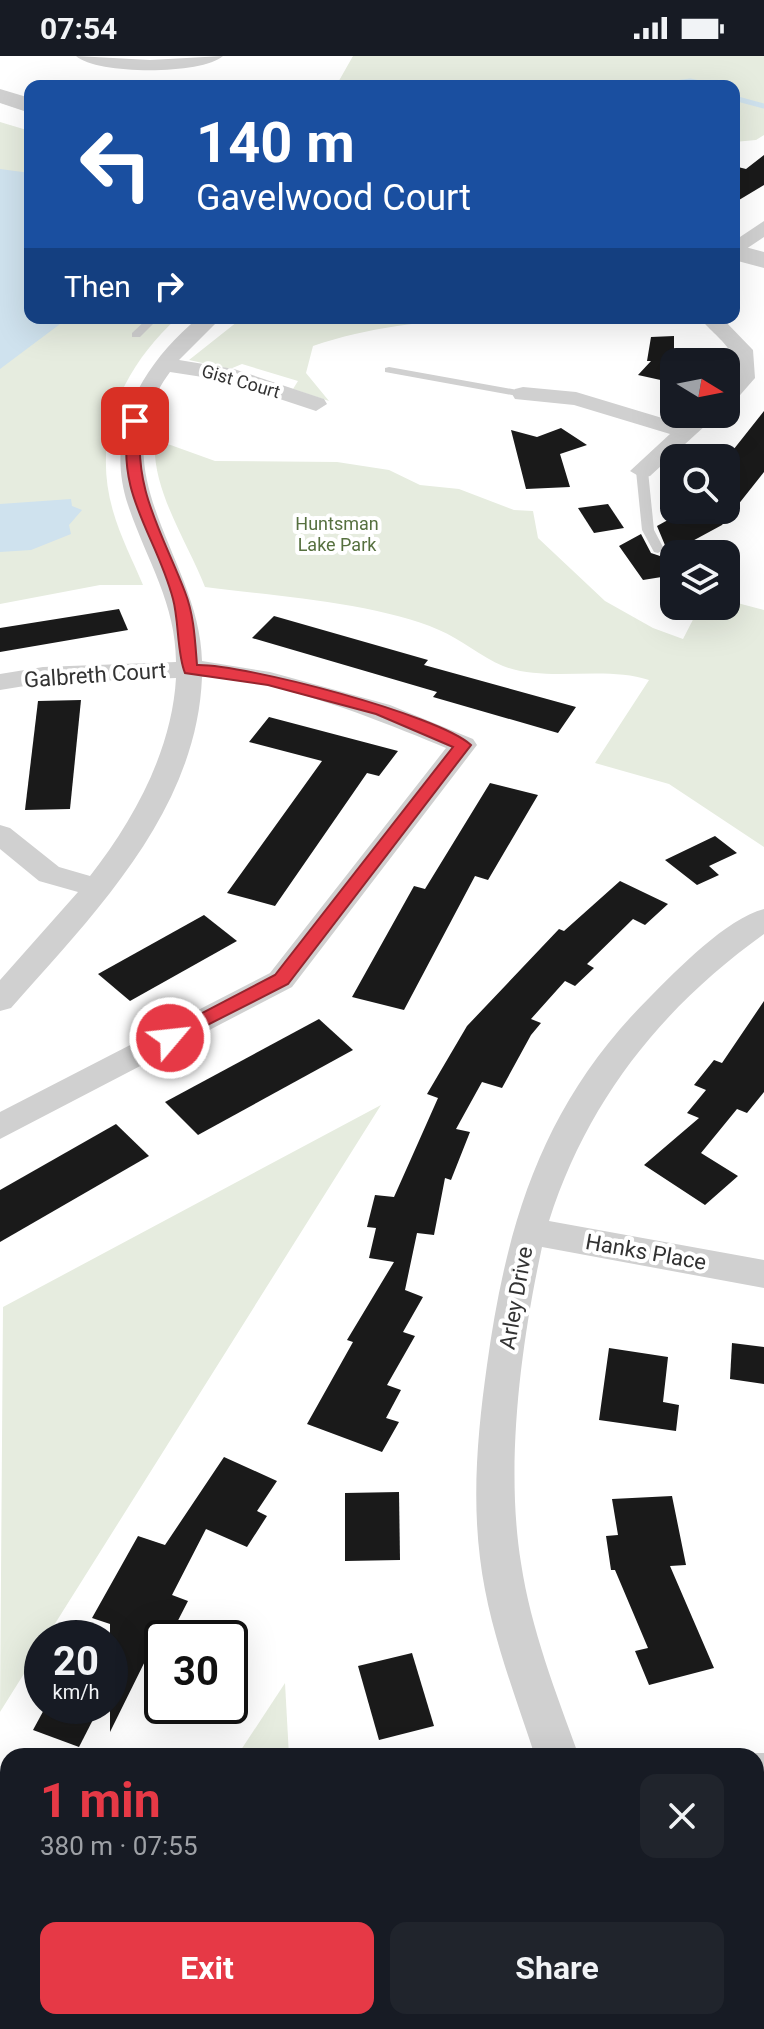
<!DOCTYPE html>
<html lang="en">
<head>
<meta charset="utf-8">
<style>
  body { margin:0; font-family:Roboto,sans-serif; background:#20242c; color:#f1f3f6; height:100vh; display:flex; flex-direction:column; font-size:30px; white-space:nowrap }
  * { box-sizing:border-box; margin:0 }
  p { font-size:26px; color:#9ea1a6 }
  .icon { flex:none; width:44px; height:44px; fill:none; stroke:currentColor; stroke-width:2; stroke-linecap:round; stroke-linejoin:round }
  .map { position:relative; flex:1; overflow:hidden }
  .sheet { position:absolute; left:0px; top:1692px; width:764px; height:282px; display:flex; flex-direction:column; background:#171b24; border-radius:24px 24px 0 0; box-shadow:0 8px 32px #0002 }
  .sheet>* { flex:none }
  .top-card { position:absolute; left:24px; top:24px; width:716px; height:244px; border-radius:16px; box-shadow:0 8px 32px #0002; background:#1a4fa0; color:#fff; overflow:hidden }
  .needle { width:52px; rotate:100deg }
  .fabs { position:absolute; left:660px; top:292px; display:grid; gap:16px }
  .fabs a { display:grid; place-items:center; width:80px; height:80px; border-radius:16px; background:#171b24; box-shadow:0 8px 32px #0002; font-size:40px }
  .speed { position:absolute; left:24px; top:1564px; display:flex; gap:16px; font-size:40px; font-weight:700; text-align:center }
  .speed>* { display:grid; place-content:center; width:104px; height:104px; border-radius:50%; background:#171b24; box-shadow:0 8px 32px #0002; line-height:1 }
  .speed small { font-size:20px; font-weight:400 }
  .speed .limit { border:4px solid #111; border-radius:12px; background:#fff; color:#111 }
  .pin { position:absolute; display:grid; place-items:center; width:68px; height:68px; color:#fff; margin:-34px; border-radius:16px; box-shadow:0 4px 12px #0006 }
  .me { position:absolute; width:88px; margin:-44px; rotate:62deg; stroke-linejoin:round; filter:drop-shadow(0 0 6px #0008) }
  .turn { display:flex; align-items:center; gap:28px; height:168px; padding:0 40px; font-size:36px }
  .turn .icon { width:104px; height:104px; stroke-width:2.5 }
  .turn b { display:block; font-size:56px; line-height:68px }
  .then { display:flex; align-items:center; height:76px; padding:0 40px; background:#0003; gap:16px; font-size:30px }
  .round { display:grid; place-items:center; flex:none; width:84px; height:84px; border-radius:16px; background:#20242c }
  .overview { display:flex; align-items:center; justify-content:space-between; height:136px; padding:0 40px }
  h1 { font-size:48px; font-weight:700; line-height:60px; color:#e63946 }
  .cta { display:flex; gap:16px; margin-top:auto; padding:16px 40px }
  .cta a { flex:1; height:92px; border-radius:16px; background:#e63946; color:#fff; font-size:32px; font-weight:700; line-height:92px; text-align:center }
  .cta a+a { background:#20242c; color:#f1f3f6 }
  .status { display:flex; justify-content:space-between; align-items:center; height:56px; padding:0 40px; background:#171b24; direction:ltr }
  .status svg { height:22px; fill:currentColor }
  .map>svg:first-child { display:block }
</style>
</head>
<body>
<div class="status"><b>07:54</b><svg viewBox="0 0 49 12"><path d="M0 12V9h3v3zM5 12V6h3v6zM10 12V3h3v9zM15 12V0h3v12zM26 1h20v11H26zM47 4h2v5h-2z"/></svg></div>
<div class="map">
<svg width="764" height="1973" viewBox="0 0 764 1973">
  <rect width="100%" height="100%" fill="#fff"/>
  <g fill="#e6ecdf">
    <path d="M353 0H764V79L756 84 734 86V30H336Z"/>
    <path d="M0 66 30 75V262H177C122 313 91 379 113 455 120 480 133 505 143 529H100L0 548Z"/>
    <path d="M242 262H483C425 265 369 271 313 290L306 317 329 345 293 333 298 325 242 308 230 313 189 304Z"/>
    <path d="M156 376 165 387 215 405 337 406 389 414 420 429 459 433 514 454 533 455 538 482 605 545 653 572 683 583 700 550H726V544L764 554V791L669 728 595 707 649 624C604 609 547 627 503 610 481 601 461 583 439 574 378 547 273 540 205 531 187 484 147 428 156 376Z"/>
    <path d="M381 1049 46 1582H42V1589L0 1656 3 1251Z"/>
    <path d="M285 1627 289 1700H237Z"/>
    <path d="M0 1896 8 1901V1966H304V1973H0Z"/>
  </g>
  <g fill="#cfe2ee">
    <path d="M0 113 30 117V262H68L0 313Z"/>
    <path d="M71 443 72 450 82 454 69 469 71 478 31 494 0 496V448Z"/>
  </g>
  <g fill="none" stroke-linecap="round" stroke-linejoin="round">
    <g stroke="#cfe2ee" stroke-width="5">
      <path d="M655 30 690 25 714 30"/>
      <path d="M734 42 764 50"/>
    </g>
  </g>
  <g fill="#1a1a1a">
    <path d="M764 99V129L734 147V110L746 113Z"/>
    <path d="M674 280V327L638 319 651 305H647L651 281Z"/>
    <path d="M764 355V416L722 469 674 495V519L643 524 619 490 641 478 651 497 660 500 667 494 657 470 686 454 700 460 705 454H726V403Z"/>
    <path d="M561 372 587 389 560 398 570 431 526 433 511 374 537 381Z"/>
    <path d="M608 448 624 472 594 477 578 452Z"/>
    <path d="M119 553 128 574 0 596V572Z"/>
    <path d="M274 560 428 604 424 609 576 651 558 677 433 641 437 636 252 582Z"/>
    <path d="M81 644 70 753 25 754 38 645Z"/>
    <path d="M269 661 398 695 379 720 367 717 275 850 227 837 322 705 249 686Z"/>
    <path d="M490 727 538 739 488 824 475 820 404 954 352 941 414 830 425 833Z"/>
    <path d="M715 780 737 797 709 810 719 819 697 829 665 804Z"/>
    <path d="M620 825 668 848 645 869 633 863 587 908 594 912 575 930 565 925 531 963 541 967 531 979 502 1032 482 1026 456 1073 470 1076 451 1124 445 1122 434 1179 417 1177 405 1234 423 1241 403 1276 415 1280 387 1329 401 1334 386 1362 399 1366 382 1396 307 1368 353 1286 347 1284 394 1206 369 1202 376 1172 367 1171 375 1139 394 1141 438 1042 427 1038 467 970 559 873 564 875Z"/>
    <path d="M204 859 237 885 130 945 98 918Z"/>
    <path d="M764 945V1036L747 1057 737 1053 701 1097 738 1120 705 1149 644 1109 699 1062 687 1057 706 1034 694 1029 714 1004 722 1007Z"/>
    <path d="M319 963 353 994 198 1079 165 1046Z"/>
    <path d="M116 1068 149 1100 0 1186V1134Z"/>
    <path d="M732 1287 764 1291V1328L730 1323Z"/>
    <path d="M609 1292 668 1301 663 1346 679 1349 676 1375 599 1364Z"/>
    <path d="M224 1401 277 1425 257 1455 267 1460 247 1491 206 1473 172 1539 188 1545 169 1582H162V1587L155 1585 110 1676V1568L92 1562 138 1480 165 1489Z"/>
    <path d="M399 1436 400 1504 345 1505V1437Z"/>
    <path d="M672 1440 686 1509 670 1510 714 1612 649 1629 635 1595 648 1592 615 1514H611L606 1480 618 1479 612 1443Z"/>
    <path d="M412 1597 434 1670 379 1684 358 1610Z"/>
    <path d="M46 1650H100L79 1691 33 1674Z"/>
  </g>
  <g fill="none" stroke-linecap="round" stroke-linejoin="round">
    <g fill="#d0d0d0" fill-rule="evenodd">
      <path d="M148 262 158 263 140 281H132V277Z"/>
      <path d="M389 311 523 335 528 338 523 341 385 316V312Z"/>
      <path d="M642 412 648 415 654 474 664 493 658 497 654 496 642 474 636 415Z"/>
    </g>
    <g fill="#d0d0d0" fill-rule="evenodd">
      <path d="M76 0 150 4 223 0C202 19 97 19 76 0Z"/>
      <path d="M764 165V181L734 201V185Z"/>
      <path d="M198 262H221L179 304 234 313 324 343 327 348 316 355 222 324 170 316C96 417 200 502 202 605L270 616 390 649 473 683 477 689 292 931 0 1083V1056L270 917 446 692C384 666 268 619 202 621 197 755 94 858 11 952L0 955V924L78 836 39 825 0 793V769L10 772 59 811 90 820C134 764 172 694 176 622L43 627 0 634V618L43 611 176 606C176 547 146 503 128 449 103 374 143 308 198 262Z"/>
      <path d="M700 262H722L753 294 755 322 734 346 726 348V328C752 301 715 282 700 262Z"/>
      <path d="M523 331 576 336 682 368 694 358H718L650 420 642 422 630 415 670 378 574 349 515 343 512 338 515 333Z"/>
      <path d="M764 853V878C662 951 587 1045 549 1165L764 1204V1232L542 1191C521 1288 505 1408 521 1507 531 1573 556 1637 579 1700H535C514 1636 488 1570 480 1502 472 1438 478 1373 487 1309 507 1165 543 1047 650 941 678 913 726 863 764 853Z"/>
      <path d="M756 1697H764V1737H756V1700H747Z"/>
      <rect x="588" y="1966" width="48" height="7"/>
    </g>
    <g fill="#d0d0d0" fill-rule="evenodd">
      <path d="M0 33 30 42V57L0 47Z"/>
      <path d="M734 188 764 196V212L734 204Z"/>
    </g>
  </g>
  <path fill="#e63946" stroke="#96252e" stroke-width="2" d="M135 362 142 365C131 430 163 478 185 536 194 559 195 584 197 609 244 608 439 659 471 689L288 928 170 988 161 982 164 977 275 919 453 691 376 658 268 629 185 617C177 598 179 565 173 543 156 478 115 439 129 365Z"/>
  <g text-anchor="middle" dominant-baseline="central" stroke-width="8" stroke-linejoin="round" paint-order="stroke">
    <g font-size="18" fill="#333" stroke="#fff">
      <text transform="translate(241 325) rotate(16)">Gist Court</text>
    </g>
    <g font-size="18" fill="#56703f" stroke="#fff">
      <text x="337" y="467">Huntsman<tspan x="337" dy="21">Lake Park</tspan></text>
    </g>
    <g font-size="22" fill="#333" stroke="#fff">
      <text transform="translate(95 619) rotate(-4)">Galbreth Court</text>
      <text transform="translate(646 1196) rotate(10)">Hanks Place</text>
      <text transform="translate(516 1242) rotate(-80)">Arley Drive</text>
    </g>
  </g>
</svg>
<div class="fabs">
<a><svg class="needle" viewBox="-14 -14 28 28"><path d="M0-13l5 13h-10z" fill="#e53935"/><path d="M0 13l5-13h-10z" fill="#9ea1a6"/></svg></a>
<a><svg class="icon" aria-label="search" viewBox="0 0 24 24"><circle cx="10" cy="10" r="6"/><path d="M15 15l6 6"/></svg></a>
<a><svg class="icon" aria-label="layers" viewBox="0 0 24 24"><path d="M12 4l9 5-9 5-9-5zM3 14l9 5 9-5"/></svg></a>
</div>
<div class="speed"><div>20<small>km/h</small></div><div class="limit">30</div></div>
<div class="pin" style="left:135px;top:365px;background:#d93025"><svg class="icon" aria-label="arrive" viewBox="0 0 24 24"><path d="M6 21V4h12l-3 4 3 4H6"/></svg></div>
<svg class="me" style="left:170px;top:982px" viewBox="-20 -20 40 40"><circle r="17" fill="#e63946" stroke="#fff" stroke-width="3"/><path d="M0-11L8 9 0 5-8 9z" fill="#fff"/></svg>
<div class="top-card">
<div class="turn"><svg class="icon" aria-label="left" viewBox="0 0 24 24"><path d="M17 20v-9H6M10 6l-5 5 5 5"/></svg><div><b>140 m</b>Gavelwood Court</div></div>
<div class="then">Then<svg class="icon" aria-label="right" viewBox="0 0 24 24"><path d="M7 20v-9h11M14 6l5 5-5 5"/></svg></div>
</div>
<section class="sheet">
<div class="overview"><div><h1>1 min</h1><p>380 m · 07:55</p></div><a class="round"><svg class="icon" aria-label="close" viewBox="0 0 24 24"><path d="M6 6l12 12M18 6L6 18"/></svg></a></div>
<div class="cta"><a>Exit</a><a>Share</a></div>
</section>
</div>
</body>
</html>
